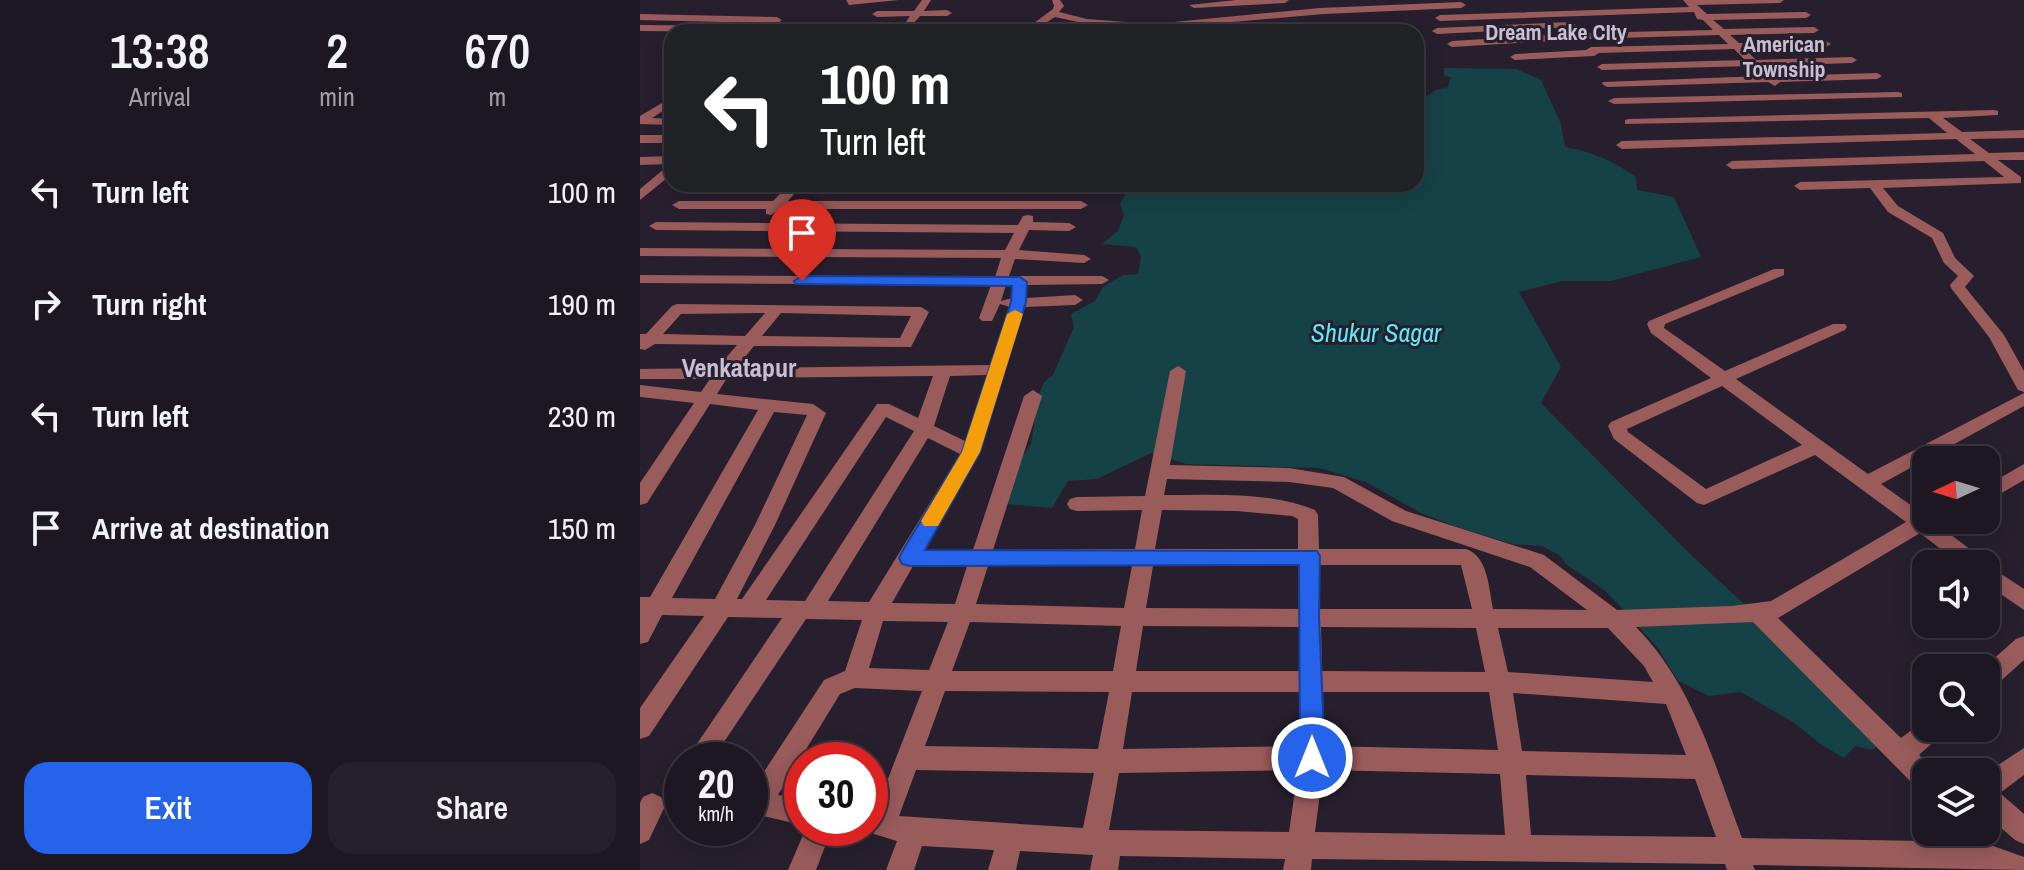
<!DOCTYPE html>
<html lang="en">
<head>
<meta charset="utf-8">
<style>
  body { margin:0; font-family:"Archivo Narrow",sans-serif; background:#25202a; color:#f1f3f6; height:100vh; display:flex; flex-direction:column; font-size:30px; white-space:nowrap }
  * { box-sizing:border-box; margin:0 }
  p { font-size:26px; color:#a09fa5 }
  .icon { flex:none; width:44px; height:44px; fill:none; stroke:currentColor; stroke-width:2; stroke-linecap:round; stroke-linejoin:round }
  .map { position:relative; flex:1; overflow:hidden }
  .panel { display:flex; flex-direction:column; background:#1d1722; width:640px }
  .panel>* { flex:none }
  .hud { position:absolute; left:24px; top:24px; width:760px; height:168px; border-radius:24px; box-shadow:0 4px 20px #0003,0 0 0 2px #3b3640; background:#202124; color:#fff; overflow:hidden }
  .needle { width:52px; rotate:266deg }
  .buttons { position:absolute; left:1272px; top:446px; display:grid; gap:16px }
  .buttons a { display:grid; place-items:center; width:88px; height:88px; border-radius:16px; background:#1d1722; box-shadow:0 4px 20px #0003,0 0 0 2px #3b3640; font-size:40px }
  .speed { position:absolute; left:24px; top:742px; display:flex; gap:16px; font-size:40px; font-weight:700; text-align:center }
  .speed>* { display:grid; place-content:center; width:104px; height:104px; border-radius:50%; background:#1d1722; box-shadow:0 4px 20px #0003,0 0 0 2px #3b3640; line-height:1 }
  .speed small { font-size:20px; font-weight:400 }
  .speed .limit { border:12px solid #d22; background:#fff; color:#111 }
  .pin { position:absolute; display:grid; place-items:center; width:68px; height:68px; color:#fff; margin:-82px -34px; border-radius:50% 50% 50% 0; rotate:-45deg; box-shadow:0 0 8px #0007 }
  .pin .icon { rotate:45deg }
  .me { position:absolute; width:88px; margin:-44px; rotate:0deg; stroke-linejoin:round; filter:drop-shadow(0 0 6px #0008) }
  .turn { display:flex; align-items:center; gap:28px; height:168px; padding:0 24px; font-size:36px }
  .turn .icon { width:104px; height:104px; stroke-width:2.5 }
  .turn b { display:block; font-size:56px; line-height:68px }
  .eta { display:flex; justify-content:space-evenly; align-items:center; height:136px; text-align:center }
  .eta b { font-size:48px; font-weight:600; line-height:56px }
  .cta { display:flex; gap:16px; margin-top:auto; padding:16px 24px }
  .cta a { flex:1; height:92px; border-radius:24px; background:#2563eb; color:#fff; font-size:32px; font-weight:600; line-height:92px; text-align:center }
  .cta a+a { background:#25202a; color:#f1f3f6 }
  ul { padding:0; list-style:none }
  li { display:flex; align-items:center; gap:24px; height:112px; padding:0 24px }
  li div { flex:1 }
  li b { display:block; font-size:30px }
  li em { font-style:normal }
  main { display:flex; flex:1; min-height:0 }
  .map>svg:first-child { display:block }
</style>
</head>
<body>
<main>
<section class="panel">
<div class="eta">
<div><b>13:38</b><p>Arrival</p></div>
<div><b>2</b><p>min</p></div>
<div><b>670</b><p>m</p></div>
</div>
<ul>
<li><svg class="icon" aria-label="left" viewBox="0 0 24 24"><path d="M17 20v-9H6M10 6l-5 5 5 5"/></svg><div><b>Turn left</b></div><em>100 m</em></li>
<li><svg class="icon" aria-label="right" viewBox="0 0 24 24"><path d="M7 20v-9h11M14 6l5 5-5 5"/></svg><div><b>Turn right</b></div><em>190 m</em></li>
<li><svg class="icon" aria-label="left" viewBox="0 0 24 24"><path d="M17 20v-9H6M10 6l-5 5 5 5"/></svg><div><b>Turn left</b></div><em>230 m</em></li>
<li><svg class="icon" aria-label="arrive" viewBox="0 0 24 24"><path d="M6 21V4h12l-3 4 3 4H6"/></svg><div><b>Arrive at destination</b></div><em>150 m</em></li>
</ul>
<div class="cta"><a>Exit</a><a>Share</a></div>
</section>
<div class="map">
<svg width="1384" height="870" viewBox="0 0 1384 870">
  <rect width="100%" height="100%" fill="#271f2d"/>
  <path fill="#154246" d="M804 68 876 69 901 80 921 124 925 147C953 152 973 161 996 177L997 190 1034 197 1061 257 971 281H922L879 292 921 367 901 403 1048 552 1189 683 1242 739 1233 750 1215 746 1204 758 1179 743 1153 722 1101 692 1069 696 1038 681 1018 648 979 605 963 589 927 565 919 555 902 546 873 544 817 527 781 513 726 482 679 468 546 464 511 453 457 479 428 481 412 508 368 504 373 471 391 444 399 394 404 382 413 375 434 327 431 314 455 301 463 287 483 275 498 274 501 256 496 247 462 244 478 231 484 215 480 204 491 184H776V103L796 90 808 87 811 77 804 76Z"/>
  <g fill="none" stroke-linecap="round" stroke-linejoin="round">
    <g fill="#9a5b5b" fill-rule="evenodd">
      <path d="M206 0H259L209 5Z"/>
      <path d="M282 0H291L284 11 307 10 312 13 307 16H280C265 36 242 32 220 32L266 22 270 16 237 17 232 14 237 11H274Z"/>
      <path d="M412 0H420L424 6 419 12 447 19 513 24 680 8 821 2 826 5 821 8 684 14 513 29 447 24 415 17 392 32H382L413 9 414 6Z"/>
      <path d="M596 0H649L645 3 554 8 549 5Z"/>
      <path d="M1043 0H1144L1140 3 1057 5 1067 14 1166 12 1171 15 1166 18 1073 20 1084 29 1174 27 1179 30 1174 33 1090 35 1099 43 1186 41 1191 44 1186 47 1105 49 1116 60 1212 57 1217 60 1212 63 1122 66 1134 76 1237 73 1242 76 1237 79 1140 82 1135 86 1128 82 967 87 962 84 963 82 1122 76 1111 66 962 70 957 67 962 64 1105 60 1094 49 959 53 954 56 875 60 870 57 875 54 946 50 951 47 1088 44 1079 35 946 39 812 47 807 44 812 41 940 33 1073 30 1063 20 1057 19 1054 12 800 21 795 18 800 15 1049 7Z"/>
      <path d="M0 14 137 17 142 20 125 32 0 31V25L123 26 128 23 0 20Z"/>
      <path d="M931 22 936 25 934 27 797 34 792 31 797 28Z"/>
      <path d="M626 23 673 28 690 24 695 27C675 38 644 32 623 28V24Z"/>
      <path d="M1258 92 1262 93V97L974 104 968 101 974 98Z"/>
      <path d="M32 97V105L12 118 32 119V125L0 124V116Z"/>
      <path d="M1354 110 1358 111V115L1303 118 1322 132 1384 130V138L1330 139 1349 153 1384 152V160H1358L1381 177V183L1243 188 1258 206 1303 233 1315 258 1334 276 1325 287 1364 335 1384 371V392L1378 390 1349 337 1311 288 1310 285 1318 276 1304 263 1292 238 1248 212 1230 188 1160 190 1154 186 1160 182 1364 177 1344 161 1092 169 1086 165 1092 161 1335 154 1316 139 982 149 976 145 982 141 1307 133 1289 118 985 124V120L989 119Z"/>
      <rect x="0" y="135" width="32" height="8"/>
      <path d="M32 156V174L0 200V189L30 164 0 165V157Z"/>
      <path d="M150 184H163L148 201H441L448 205 441 209H140L131 215 126 214V209H39L32 205 39 201H133Z"/>
      <path d="M250 184H453L447 188H256Z"/>
      <path d="M388 215 393 216V222L429 223 436 227 429 231 389 230 379 250 444 255 451 259 444 263 375 259 369 276H462L469 280 462 284 387 285V298L435 295 443 300 435 305 385 307 340 452 283 550H333L384 396 393 390 402 396 353 550 495 549 502 510 437 511 430 509 427 504 430 499 437 497 505 496 530 371 538 366 546 371 530 465 649 468 704 477 766 511 904 555 977 610 1092 606 1131 601 1266 522 1175 455 1064 505 1057 503 974 439 968 426 971 422 1071 378 1011 333 1007 324 1009 321 1134 269H1144V275L1025 324 1024 328 1085 371 1193 324H1205L1207 327 1205 330 1096 379 1228 474 1384 393V406L1241 484 1286 516V520H1291L1342 558 1345 564H1346L1384 589V610L1346 584V564H1320L1280 533 1138 618 1261 738 1286 719V728H1303L1300 736 1279 755 1296 772H1286V791L1277 788 1113 622 996 627C1053 685 1074 763 1102 838L1342 842 1384 857V870L1113 865 1115 870H1087L1085 864 672 859 671 870H643L645 859 480 856 478 870H450L453 855 380 851 376 870H348L354 850 282 846 274 870H246L257 841 234 834 230 825 282 691 215 688 200 694 138 795 162 799V825L110 813V793L184 680 205 671 222 620 166 619 72 760H46L142 618 88 617 9 736 0 739V708L64 616 22 615 8 642 0 644V597H10L118 410 70 404 7 503 0 505V483L54 403 0 397V385L61 392 70 379H0V369L77 368 97 345 15 344 5 350 0 349V334H6L32 306 37 304 281 307 289 312 271 347 114 346 96 368 351 365 370 307 360 304 352 321H342L339 318 351 285 0 283V275L355 277 361 258 0 256V248L365 250 374 233 16 230 9 226 16 222 378 225 383 216ZM366 285H372V298L361 301ZM125 313 105 336 23 334 41 314ZM141 313 271 316 260 338 122 336ZM347 375 325 441 294 426 310 376ZM293 376 278 418 249 404H237L102 599H97L135 525 186 413 173 404 77 394 87 378ZM1082 386 1162 445 1066 489 988 432 987 429ZM134 412 167 415 115 525 75 599 32 598ZM246 417 274 431 165 601 126 600ZM288 438 320 454 229 602 188 601ZM527 479 649 482 693 488 752 521 890 567 947 610 853 609C849 589 848 556 826 549H679L678 515 675 510C629 491 573 495 524 495ZM522 510 597 511 652 516 658 519V549H515ZM658 565 659 609 506 608 513 566ZM679 565H821L832 609H680ZM273 566H327L315 604 252 603ZM348 566H492L484 608 336 604ZM243 621 308 622 289 670 229 668ZM330 622 481 626 473 671H312ZM503 626 659 627V671H496ZM681 627 836 628 845 672 682 671ZM858 628H968L1004 666 1013 682 868 672ZM305 691 469 692 458 749 285 746ZM492 692H659L660 746 483 749ZM683 692H849L858 750 684 746ZM873 693 1026 704 1046 755 882 751ZM276 770 454 773 443 828 259 816ZM658 770 649 832 469 830 479 773ZM683 770 860 774 865 835 675 832ZM886 775 1055 779 1076 837 891 835Z"/>
      <path d="M1384 464V480L1346 502V486Z"/>
      <path d="M1384 636V660L1354 687 1346 690V668H1343L1376 639Z"/>
      <path d="M1384 748V775L1360 793 1384 814V844L1375 840 1346 815V773Z"/>
      <path d="M42 772V803L33 800 29 791 33 775Z"/>
      <path d="M12 793 21 797 25 806 9 840 0 844V803L3 797Z"/>
      <path d="M166 828H192L176 870H148Z"/>
    </g>
  </g>
  <path fill="#2563eb" stroke="#184099" stroke-width="2" d="M162 276 380 277 387 282 386 302 340 452 285 550 677 551 680 556 679 617 685 758 681 766 672 770 663 766 660 758 659 565 270 566 262 564 259 558 262 552 322 452 371 302 372 286 156 284 154 281Z"/>
  <path fill="#f59e0b" d="M375 310 383 314 340 452 298 526H284L281 521 322 452 367 314Z"/>
  <g text-anchor="middle" dominant-baseline="central" stroke-width="6" stroke-linejoin="round" paint-order="stroke">
    <g font-size="22" font-weight="bold" fill="#c9bfd2" stroke="#271f2d">
      <text x="916" y="32">Dream Lake CIty</text>
      <text x="1144" y="44">American<tspan x="1144" dy="25">Township</tspan></text>
    </g>
    <g font-size="26" font-style="italic" fill="#5cebf6" stroke="#271f2d">
      <text x="736" y="332">Shukur Sagar</text>
    </g>
    <g font-size="26" font-weight="bold" fill="#c9bfd2" stroke="#271f2d">
      <text x="99" y="367">Venkatapur</text>
    </g>
  </g>
</svg>
<div class="buttons">
<a><svg class="needle" viewBox="-14 -14 28 28"><path d="M0-13l5 13h-10z" fill="#e53935"/><path d="M0 13l5-13h-10z" fill="#a09fa5"/></svg></a>
<a><svg class="icon" aria-label="sound" viewBox="0 0 24 24"><path d="M4 9h4l5-4v14l-5-4H4zM17 9q2 3 0 6"/></svg></a>
<a><svg class="icon" aria-label="search" viewBox="0 0 24 24"><circle cx="10" cy="10" r="6"/><path d="M15 15l6 6"/></svg></a>
<a><svg class="icon" aria-label="layers" viewBox="0 0 24 24"><path d="M12 4l9 5-9 5-9-5zM3 14l9 5 9-5"/></svg></a>
</div>
<div class="speed"><div>20<small>km/h</small></div><div class="limit">30</div></div>
<div class="pin" style="left:162px;top:281px;background:#d93025"><svg class="icon" aria-label="arrive" viewBox="0 0 24 24"><path d="M6 21V4h12l-3 4 3 4H6"/></svg></div>
<svg class="me" style="left:672px;top:758px" viewBox="-20 -20 40 40"><circle r="17" fill="#2563eb" stroke="#fff" stroke-width="3"/><path d="M0-11L8 9 0 5-8 9z" fill="#fff"/></svg>
<div class="hud">
<div class="turn"><svg class="icon" aria-label="left" viewBox="0 0 24 24"><path d="M17 20v-9H6M10 6l-5 5 5 5"/></svg><div><b>100 m</b>Turn left</div></div>
</div>
</div>
</main>
</body>
</html>
